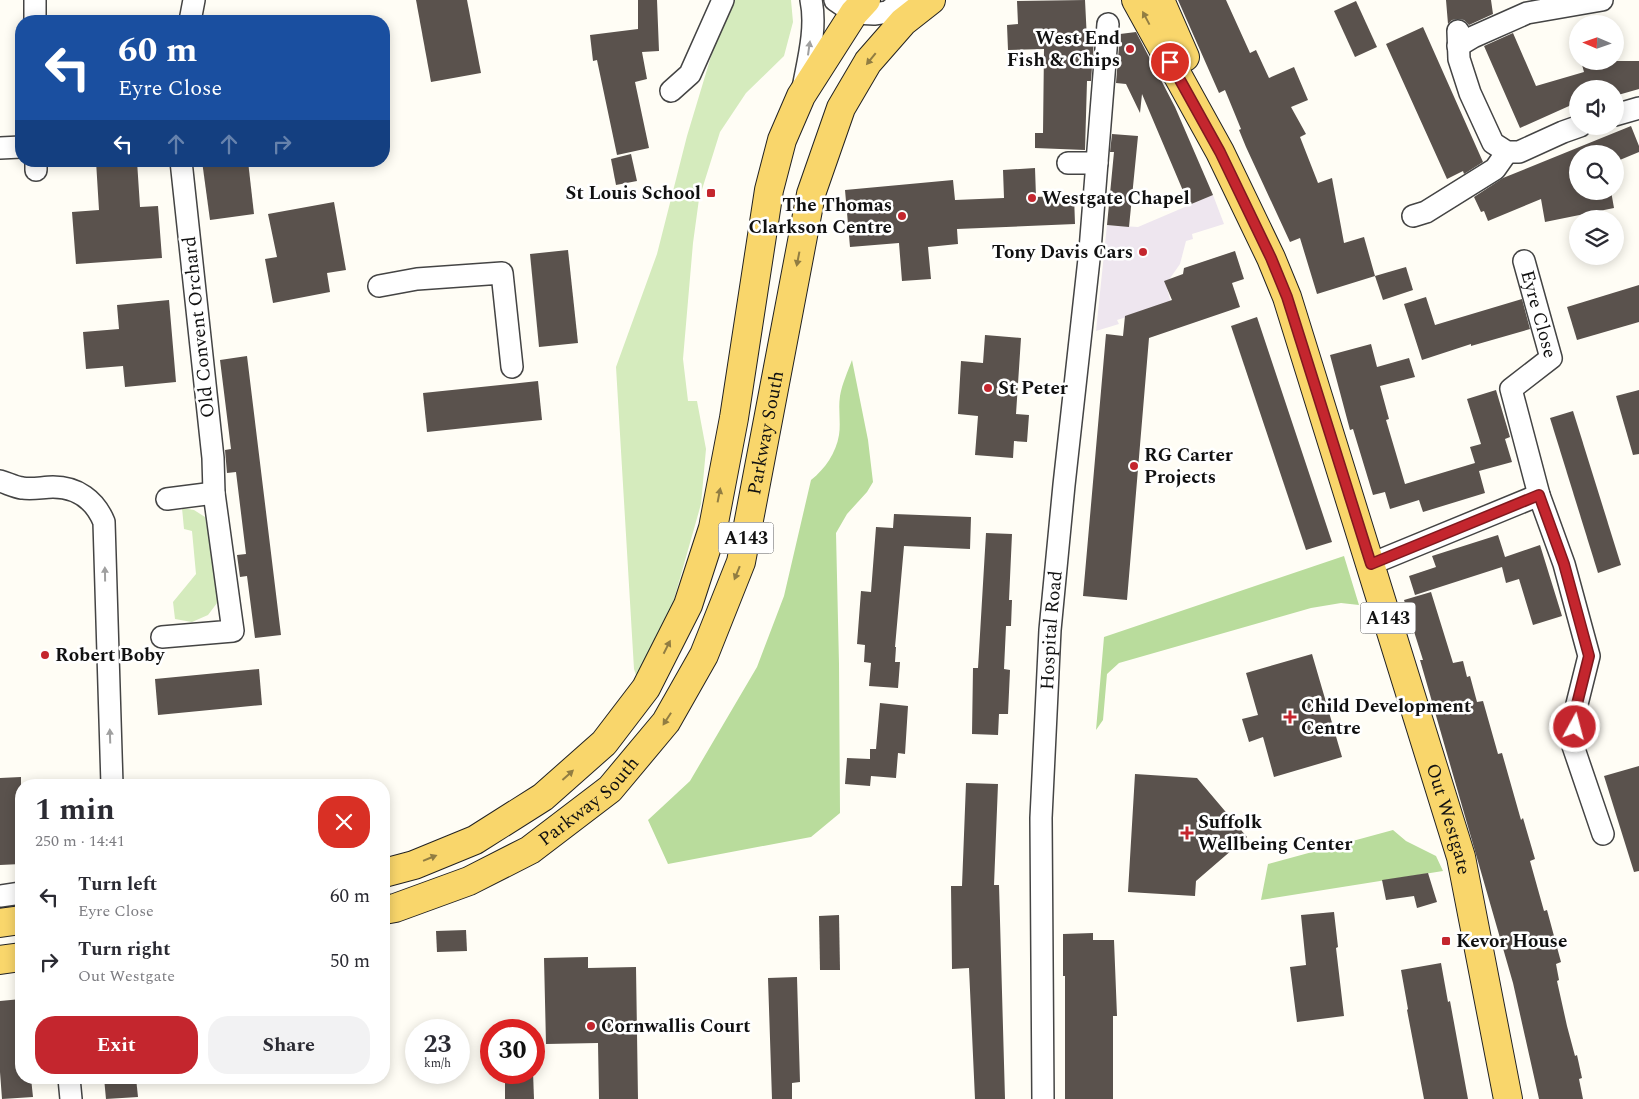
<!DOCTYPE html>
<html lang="en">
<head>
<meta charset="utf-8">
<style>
  body { margin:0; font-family:Spectral,serif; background:#f2f2f3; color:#2b2b33; height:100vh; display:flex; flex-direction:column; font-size:19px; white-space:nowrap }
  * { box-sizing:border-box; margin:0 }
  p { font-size:16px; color:#7c7c81 }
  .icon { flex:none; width:28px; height:28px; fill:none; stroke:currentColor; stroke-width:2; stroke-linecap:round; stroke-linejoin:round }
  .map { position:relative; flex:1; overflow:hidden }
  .drawer { position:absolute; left:15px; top:779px; width:375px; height:305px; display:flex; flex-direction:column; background:#fff; border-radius:20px; box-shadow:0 2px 12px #0003 }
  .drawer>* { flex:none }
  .banner { position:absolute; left:15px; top:15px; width:375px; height:152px; border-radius:20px; box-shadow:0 2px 12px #0003; background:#1a4fa0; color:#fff; overflow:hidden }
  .needle { width:32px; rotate:272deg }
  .tools { position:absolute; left:1569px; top:15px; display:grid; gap:10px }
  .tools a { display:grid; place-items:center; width:55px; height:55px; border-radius:50%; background:#fff; box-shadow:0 2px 12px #0003; font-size:25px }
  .speed { position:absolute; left:405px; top:1019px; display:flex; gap:10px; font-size:25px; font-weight:700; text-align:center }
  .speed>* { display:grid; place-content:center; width:65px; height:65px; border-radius:50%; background:#fff; box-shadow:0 2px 12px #0003; line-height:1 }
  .speed small { font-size:12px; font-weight:400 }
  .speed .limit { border:8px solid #d22; background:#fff; color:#111 }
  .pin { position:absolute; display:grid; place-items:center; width:42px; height:42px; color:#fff; margin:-21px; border:2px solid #fff; border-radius:50%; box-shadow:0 1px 5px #0007 }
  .me { position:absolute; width:55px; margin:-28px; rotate:7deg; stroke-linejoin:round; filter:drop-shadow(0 0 4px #0008) }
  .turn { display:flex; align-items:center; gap:18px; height:105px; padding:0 20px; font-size:22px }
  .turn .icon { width:65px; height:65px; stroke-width:2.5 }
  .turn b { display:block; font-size:35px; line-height:42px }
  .lanes { display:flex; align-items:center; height:48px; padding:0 20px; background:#0003; justify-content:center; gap:25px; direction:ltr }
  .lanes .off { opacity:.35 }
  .round { display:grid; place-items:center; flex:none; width:52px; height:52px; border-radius:20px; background:#f2f2f3 }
  .head { display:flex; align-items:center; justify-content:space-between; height:85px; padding:0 20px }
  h1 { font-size:30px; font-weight:700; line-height:38px }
  .cta { display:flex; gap:10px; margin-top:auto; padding:10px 20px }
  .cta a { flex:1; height:58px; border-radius:20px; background:#c4262e; color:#fff; font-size:20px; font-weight:700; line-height:58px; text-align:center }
  .cta a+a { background:#f2f2f3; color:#2b2b33 }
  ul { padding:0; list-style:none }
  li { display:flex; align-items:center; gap:15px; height:65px; padding:0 20px }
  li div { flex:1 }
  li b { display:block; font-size:19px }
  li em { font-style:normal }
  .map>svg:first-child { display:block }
</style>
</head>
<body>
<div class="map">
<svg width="1639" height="1099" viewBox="0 0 1639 1099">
  <rect width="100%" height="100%" fill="#fffdf5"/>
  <path fill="#eee6ef" d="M1213 195 1224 224 1192 234 1193 239 1186 241 1180 264 1166 284 1171 303 1117 320 1119 324 1096 331 1107 225 1138 227Z"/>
  <g fill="#d5ebbd">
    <path d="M728 0H791L793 22 784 56 746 93 720 132 699 199 693 243 683 359 688 401H697L706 449 701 504 673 603 637 678 634 669 616 367 657 254 687 136Z"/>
    <path d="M182 508 194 510 205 517 217 581V603L208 615 192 622 175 619 173 602 196 574 192 531 184 529Z"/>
  </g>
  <g fill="#b9dc9c">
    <path d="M852 360 868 440 873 482 867 492 847 514 836 533 839 664 840 813 811 837 668 864 648 820 690 781 757 667 784 596 811 480C825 469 836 453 839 435 841 422 838 409 840 396 842 384 848 371 852 360Z"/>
    <path d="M1344 556 1359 605 1341 603 1311 608 1119 663 1107 674 1103 720 1096 730 1104 637Z"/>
    <path d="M1393 830 1406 841 1436 856 1443 871 1261 900 1268 864Z"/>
  </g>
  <g fill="#5a524d">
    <path d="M416 0H467L481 73 431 82Z"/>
    <path d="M638 0H657L659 51 642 52 647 79 635 82 649 148 617 155 597 60 593 61 590 35 638 29Z"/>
    <path d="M1085 0 1087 40 1094 39 1091 81H1087L1085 150 1035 148V133H1043L1044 49 1008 50 1007 25 1018 24 1017 1Z"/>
    <path d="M1178 0H1226L1250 53 1256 50 1269 78 1294 67 1308 100 1291 107 1306 134 1300 137 1318 183 1332 178 1344 243 1364 237 1375 276 1317 294 1300 238 1290 242 1246 147 1239 130 1241 129 1225 90 1219 93Z"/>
    <path d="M1446 0H1491L1493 14 1469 25 1464 20 1458 19 1452 20 1448 24Z"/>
    <path d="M1356 1 1377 47 1355 57 1334 11Z"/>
    <path d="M1423 27 1483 162 1464 174 1463 171 1447 179 1386 44Z"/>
    <path d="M1136 32 1175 107 1213 195 1189 205 1142 94 1140 113 1126 84 1116 83 1120 34Z"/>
    <path d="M1513 33 1536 86 1584 72 1581 61H1639V89L1618 95 1616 89H1578V102L1520 128 1484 46Z"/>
    <path d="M1631 126 1639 146V152L1615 162V154H1578V191H1611L1614 208 1545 222 1541 199 1488 221 1484 211 1481 212 1474 197 1503 178Z"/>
    <path d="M1112 134 1138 136 1129 227 1107 225 1114 152H1110Z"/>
    <path d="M631 154 637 181 616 185 611 159Z"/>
    <path d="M96 161H137L140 207 158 206 162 258 76 264 72 212 99 210Z"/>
    <path d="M202 161H248L254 214 210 220Z"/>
    <path d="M1035 168 1036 197 1074 195 1075 224 957 229 958 244 928 247 931 279 902 281 899 243 850 247 845 190 953 180 955 200 1004 198 1003 170Z"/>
    <path d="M334 202 346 270 327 273 330 292 273 303 265 259 277 257 268 214Z"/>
    <path d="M568 250 578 343 539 347 530 254Z"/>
    <path d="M1235 251 1244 279 1232 283 1240 307 1149 338 1127 600 1083 596 1106 334 1123 336 1125 316 1172 300 1164 281 1183 274 1184 268Z"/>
    <path d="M1406 267 1413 290 1383 300 1375 276Z"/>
    <path d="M1639 285V322L1577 340 1567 307Z"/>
    <path d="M1426 297 1435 325 1522 299 1530 329 1471 346V344L1422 360 1404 304Z"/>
    <path d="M169 300 176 382 125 387 123 366 86 369 83 332 119 329 117 305Z"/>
    <path d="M1257 317 1332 542 1306 550 1231 326Z"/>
    <path d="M985 335 1021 338 1016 414 1029 415 1027 442 1014 441 1013 458 975 455 978 416 958 414 961 361 983 363Z"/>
    <path d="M1371 344 1377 367 1409 358 1415 377 1380 386 1389 419 1386 420 1405 484 1475 463 1470 447 1481 444 1467 399 1496 390 1510 437 1505 439 1512 462 1479 471 1485 493 1423 512 1419 500 1390 509 1385 492 1373 495 1353 429 1350 430 1330 355Z"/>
    <path d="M247 356 281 635 255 638 247 576 240 577 237 555 246 554 236 472 227 473 225 450 231 449 220 360Z"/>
    <path d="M538 381 542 420 427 432 423 393Z"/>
    <path d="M1639 390V454L1633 455 1616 396Z"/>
    <path d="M1573 411 1621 565 1598 573 1550 418Z"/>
    <path d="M894 514 971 517 970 549 904 546 895 647H896L895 662H900L898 688 869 686 871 663 864 662 865 645 857 644 861 591 871 592 876 527 893 528Z"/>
    <path d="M986 533 1012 534 1009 600H1012L1011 626H1006L1004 669 1010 670 1008 714H999L998 735 972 734 973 668H978Z"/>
    <path d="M1498 535 1505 557 1540 545 1562 616 1533 625 1519 579 1506 583 1502 567 1415 595 1409 576 1436 567 1432 556Z"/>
    <path d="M1431 592 1453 663 1463 661 1467 677 1470 676 1477 702 1483 701 1498 754 1502 753 1521 820 1523 818 1535 859 1530 861 1544 911 1547 910 1561 962 1556 964 1559 980 1557 981 1567 1026 1575 1056 1577 1055 1582 1078 1579 1079 1583 1099H1539L1513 983 1420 660H1423L1404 600Z"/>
    <path d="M1312 654 1342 757 1274 777 1263 737 1249 742 1242 719 1258 715 1246 673Z"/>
    <path d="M259 669 262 705 158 715 155 679Z"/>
    <path d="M880 703 908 706 905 754 898 753 896 778 871 776 870 786 845 784 847 758 870 759V749H876Z"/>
    <path d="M1639 766V871L1634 872 1604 776Z"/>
    <path d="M1135 774 1197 778 1247 837 1196 881 1195 896 1128 892Z"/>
    <path d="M21 777V864L0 865V778Z"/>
    <path d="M966 783 998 784 994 885H999L1005 1099H975L969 968 952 969 951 886H962Z"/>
    <path d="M1428 873 1437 902 1417 908 1414 896 1386 900 1382 880Z"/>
    <path d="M1334 912 1338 947 1336 948 1344 1016 1297 1022 1290 967 1306 965 1301 915Z"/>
    <path d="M839 915 840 970H820L819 916Z"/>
    <path d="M466 930 467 951 437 952 436 931Z"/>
    <path d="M1093 933V940H1114L1117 1016H1113V1099H1065V976H1063V934Z"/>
    <path d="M588 957V968L636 967 638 1099H599L598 1043 546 1044 544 958Z"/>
    <path d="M1441 963 1448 1002 1450 1001 1468 1099H1424L1407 1010 1408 1009 1401 970Z"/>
    <path d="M797 977 800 1082 792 1083V1099H772L768 978Z"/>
    <path d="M21 999V1078H31L33 1097 2 1099 0 1072V1001Z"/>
    <path d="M505 1072H533L534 1099H505Z"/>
    <path d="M104 1078H136L138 1097 106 1099Z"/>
  </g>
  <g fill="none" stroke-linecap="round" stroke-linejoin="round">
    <g stroke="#444" stroke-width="24">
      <g id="street">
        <path d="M35 0V21"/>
        <path d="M835 0 854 13 874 14 888 12 902 0"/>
        <path d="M190 21 194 0"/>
        <path d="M1458 31 1459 59 1470 93 1493 143 1507 152H1519L1563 132 1580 126"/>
        <path d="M1458 46 1473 37 1527 13 1602 0"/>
        <path d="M803 88C808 61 817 28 811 0"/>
        <path d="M671 91 690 74 723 0"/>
        <path d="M1615 115 1639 108"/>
        <path d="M0 148 21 147"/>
        <path d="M36 161V170"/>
        <path d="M1068 163H1097"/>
        <path d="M1413 216 1426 212 1495 169 1507 152"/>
        <path id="s1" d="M1524 261 1551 358 1511 389 1539 495 1564 564 1589 656 1576 708 1573 746 1603 834"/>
        <path d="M379 286 417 279 502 273 512 367"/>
        <path d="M0 481C7 483 15 487 22 488 32 490 43 487 53 487 77 487 95 500 104 522L112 785"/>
        <path d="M167 499 214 493"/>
        <path d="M1371 564 1539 495"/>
        <path d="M162 637 233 631 214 493 213 458 181 161"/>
        <path d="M0 896 21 893"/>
        <path d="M69 1078 71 1099"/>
        <path id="s2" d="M1043 1099 1041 818 1050 630 1064 485 1090 250 1108 24"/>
      </g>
    </g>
    <g stroke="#222" stroke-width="30">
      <g id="primary">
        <path id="s3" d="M1136 0 1220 152 1271 258 1287 297 1461 857 1508 1099"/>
        <path d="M1160 0 1185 57"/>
        <path d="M384 873 414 865 475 840 543 797 604 743 646 688 688 605 713 528 734 418 769 190 782 140 801 96 854 13 866 0"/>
        <path id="s4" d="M384 910 395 908 469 881 530 850 610 789 666 722 704 655 741 562 811 194 841 108 868 62 903 22 931 0"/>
        <path d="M0 923 21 920"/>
        <path d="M0 960 21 957"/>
      </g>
    </g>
    <use href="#street" stroke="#fff" stroke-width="21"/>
    <use href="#primary" stroke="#f9d66b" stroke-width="28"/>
  </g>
  <defs><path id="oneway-solid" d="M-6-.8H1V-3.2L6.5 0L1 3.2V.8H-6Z" transform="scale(1.25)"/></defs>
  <g fill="#917d42">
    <use href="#oneway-solid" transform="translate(1146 18) rotate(-118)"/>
    <use href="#oneway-solid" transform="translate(871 59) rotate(129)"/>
    <use href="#oneway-solid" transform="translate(798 259) rotate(101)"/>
    <use href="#oneway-solid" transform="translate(719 495) rotate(-79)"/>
    <use href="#oneway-solid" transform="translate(737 573) rotate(112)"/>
    <use href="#oneway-solid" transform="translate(667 647) rotate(-63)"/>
    <use href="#oneway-solid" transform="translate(667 719) rotate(123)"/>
    <use href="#oneway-solid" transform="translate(568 775) rotate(-42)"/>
    <use href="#oneway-solid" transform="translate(430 858) rotate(-22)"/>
  </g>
  <g fill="#a0a0a0">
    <use href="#oneway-solid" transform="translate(809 48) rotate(-82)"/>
    <use href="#oneway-solid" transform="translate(105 574) rotate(-91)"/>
    <use href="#oneway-solid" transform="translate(110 736) rotate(-92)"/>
  </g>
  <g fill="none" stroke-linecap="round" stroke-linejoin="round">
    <g stroke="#7f191e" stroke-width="12">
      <path id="route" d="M1170 62 1220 152 1271 258 1287 297 1371 564 1539 495 1564 564 1589 656 1576 708 1575 727"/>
    </g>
    <use href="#route" stroke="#c4262e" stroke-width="9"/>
  </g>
  <g fill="#c4262e" stroke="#fff" stroke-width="2">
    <circle cx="1130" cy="49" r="5"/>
    <rect x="706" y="188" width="10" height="10" rx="2.5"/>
    <circle cx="1032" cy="198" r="5"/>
    <circle cx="902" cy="216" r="5"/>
    <circle cx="1143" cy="252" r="5"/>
    <circle cx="988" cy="388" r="5"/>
    <circle cx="1134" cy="466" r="5"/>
    <circle cx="45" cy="655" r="5"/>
    <path d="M1287.5 709.5h5v5h5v5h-5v5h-5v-5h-5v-5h5z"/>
    <path d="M1184.5 825.5h5v5h5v5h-5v5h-5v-5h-5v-5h5z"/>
    <rect x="1441" y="936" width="10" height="10" rx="2.5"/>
    <circle cx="591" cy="1026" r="5"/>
  </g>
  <g text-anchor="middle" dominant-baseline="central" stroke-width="5" stroke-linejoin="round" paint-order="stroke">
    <g fill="#fff" stroke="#585858" stroke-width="1">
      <rect x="718.5" y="522.5" width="55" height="31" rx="4"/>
      <rect x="1360.5" y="602.5" width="55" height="31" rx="4"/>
    </g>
    <g font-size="18" font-weight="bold" fill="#111">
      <text x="746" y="538">A143</text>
      <text x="1388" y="618">A143</text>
    </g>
    <g font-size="19" font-weight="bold" fill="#111" stroke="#fff" text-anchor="start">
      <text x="1120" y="38" text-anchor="end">West End<tspan x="1120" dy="22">Fish &amp; Chips</tspan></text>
      <text x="701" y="193" text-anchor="end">St Louis School</text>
      <text x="1042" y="198">Westgate Chapel</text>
      <text x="892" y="205" text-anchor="end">The Thomas<tspan x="892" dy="22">Clarkson Centre</tspan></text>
      <text x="1133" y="252" text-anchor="end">Tony Davis Cars</text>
      <text x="998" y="388">St Peter</text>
      <text x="1144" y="455">RG Carter<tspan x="1144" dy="22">Projects</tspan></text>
      <text x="55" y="655">Robert Boby</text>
      <text x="1301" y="706">Child Development<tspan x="1301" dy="22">Centre</tspan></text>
      <text x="1198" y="822">Suffolk<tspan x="1198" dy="22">Wellbeing Center</tspan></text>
      <text x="1456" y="941">Kevor House</text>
      <text x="601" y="1026">Cornwallis Court</text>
    </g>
    <g font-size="19" fill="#111" stroke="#fff">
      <text stroke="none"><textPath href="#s1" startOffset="55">Eyre Close</textPath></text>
      <text transform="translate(199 327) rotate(-96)">Old Convent Orchard</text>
      <text stroke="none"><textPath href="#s4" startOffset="655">Parkway South</textPath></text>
      <text stroke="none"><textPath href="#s2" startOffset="469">Hospital Road</textPath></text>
      <text stroke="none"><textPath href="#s4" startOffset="235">Parkway South</textPath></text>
      <text stroke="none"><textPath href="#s3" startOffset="880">Out Westgate</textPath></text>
    </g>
  </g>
</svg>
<div class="tools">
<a><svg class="needle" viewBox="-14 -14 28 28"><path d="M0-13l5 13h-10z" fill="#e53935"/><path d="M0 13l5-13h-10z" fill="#7c7c81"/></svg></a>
<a><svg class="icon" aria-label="sound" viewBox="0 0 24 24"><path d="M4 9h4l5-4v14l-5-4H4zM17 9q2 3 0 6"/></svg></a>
<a><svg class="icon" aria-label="search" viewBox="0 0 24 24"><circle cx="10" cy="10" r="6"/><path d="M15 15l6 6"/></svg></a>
<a><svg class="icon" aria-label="layers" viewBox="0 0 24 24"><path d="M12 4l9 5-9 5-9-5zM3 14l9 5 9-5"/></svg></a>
</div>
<div class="speed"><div>23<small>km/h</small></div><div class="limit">30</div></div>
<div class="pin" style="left:1170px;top:62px;background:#d93025"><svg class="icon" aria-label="arrive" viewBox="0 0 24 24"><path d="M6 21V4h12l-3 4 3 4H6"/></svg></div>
<svg class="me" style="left:1575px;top:727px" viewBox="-20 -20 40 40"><circle r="17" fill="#c4262e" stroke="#fff" stroke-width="3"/><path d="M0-11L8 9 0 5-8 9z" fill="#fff"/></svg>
<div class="banner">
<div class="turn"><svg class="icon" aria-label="left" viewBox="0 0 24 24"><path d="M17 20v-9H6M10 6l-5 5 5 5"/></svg><div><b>60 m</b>Eyre Close</div></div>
<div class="lanes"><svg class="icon" aria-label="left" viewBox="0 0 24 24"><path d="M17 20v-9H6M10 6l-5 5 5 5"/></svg><svg class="icon off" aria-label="ahead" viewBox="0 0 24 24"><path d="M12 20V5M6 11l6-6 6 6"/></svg><svg class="icon off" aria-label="ahead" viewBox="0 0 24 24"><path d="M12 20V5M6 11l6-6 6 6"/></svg><svg class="icon off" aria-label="right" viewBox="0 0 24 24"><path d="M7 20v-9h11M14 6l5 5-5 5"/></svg></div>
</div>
<section class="drawer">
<div class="head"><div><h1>1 min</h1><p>250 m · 14:41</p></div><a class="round" style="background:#d93025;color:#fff"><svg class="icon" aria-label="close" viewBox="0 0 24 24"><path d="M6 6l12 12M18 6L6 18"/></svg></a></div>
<ul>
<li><svg class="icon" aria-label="left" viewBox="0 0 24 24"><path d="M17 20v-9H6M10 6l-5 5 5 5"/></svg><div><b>Turn left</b><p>Eyre Close</p></div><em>60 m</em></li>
<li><svg class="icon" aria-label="right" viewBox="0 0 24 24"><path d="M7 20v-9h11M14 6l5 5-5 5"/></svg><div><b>Turn right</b><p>Out Westgate</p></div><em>50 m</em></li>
</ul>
<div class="cta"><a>Exit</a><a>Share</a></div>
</section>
</div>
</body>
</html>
